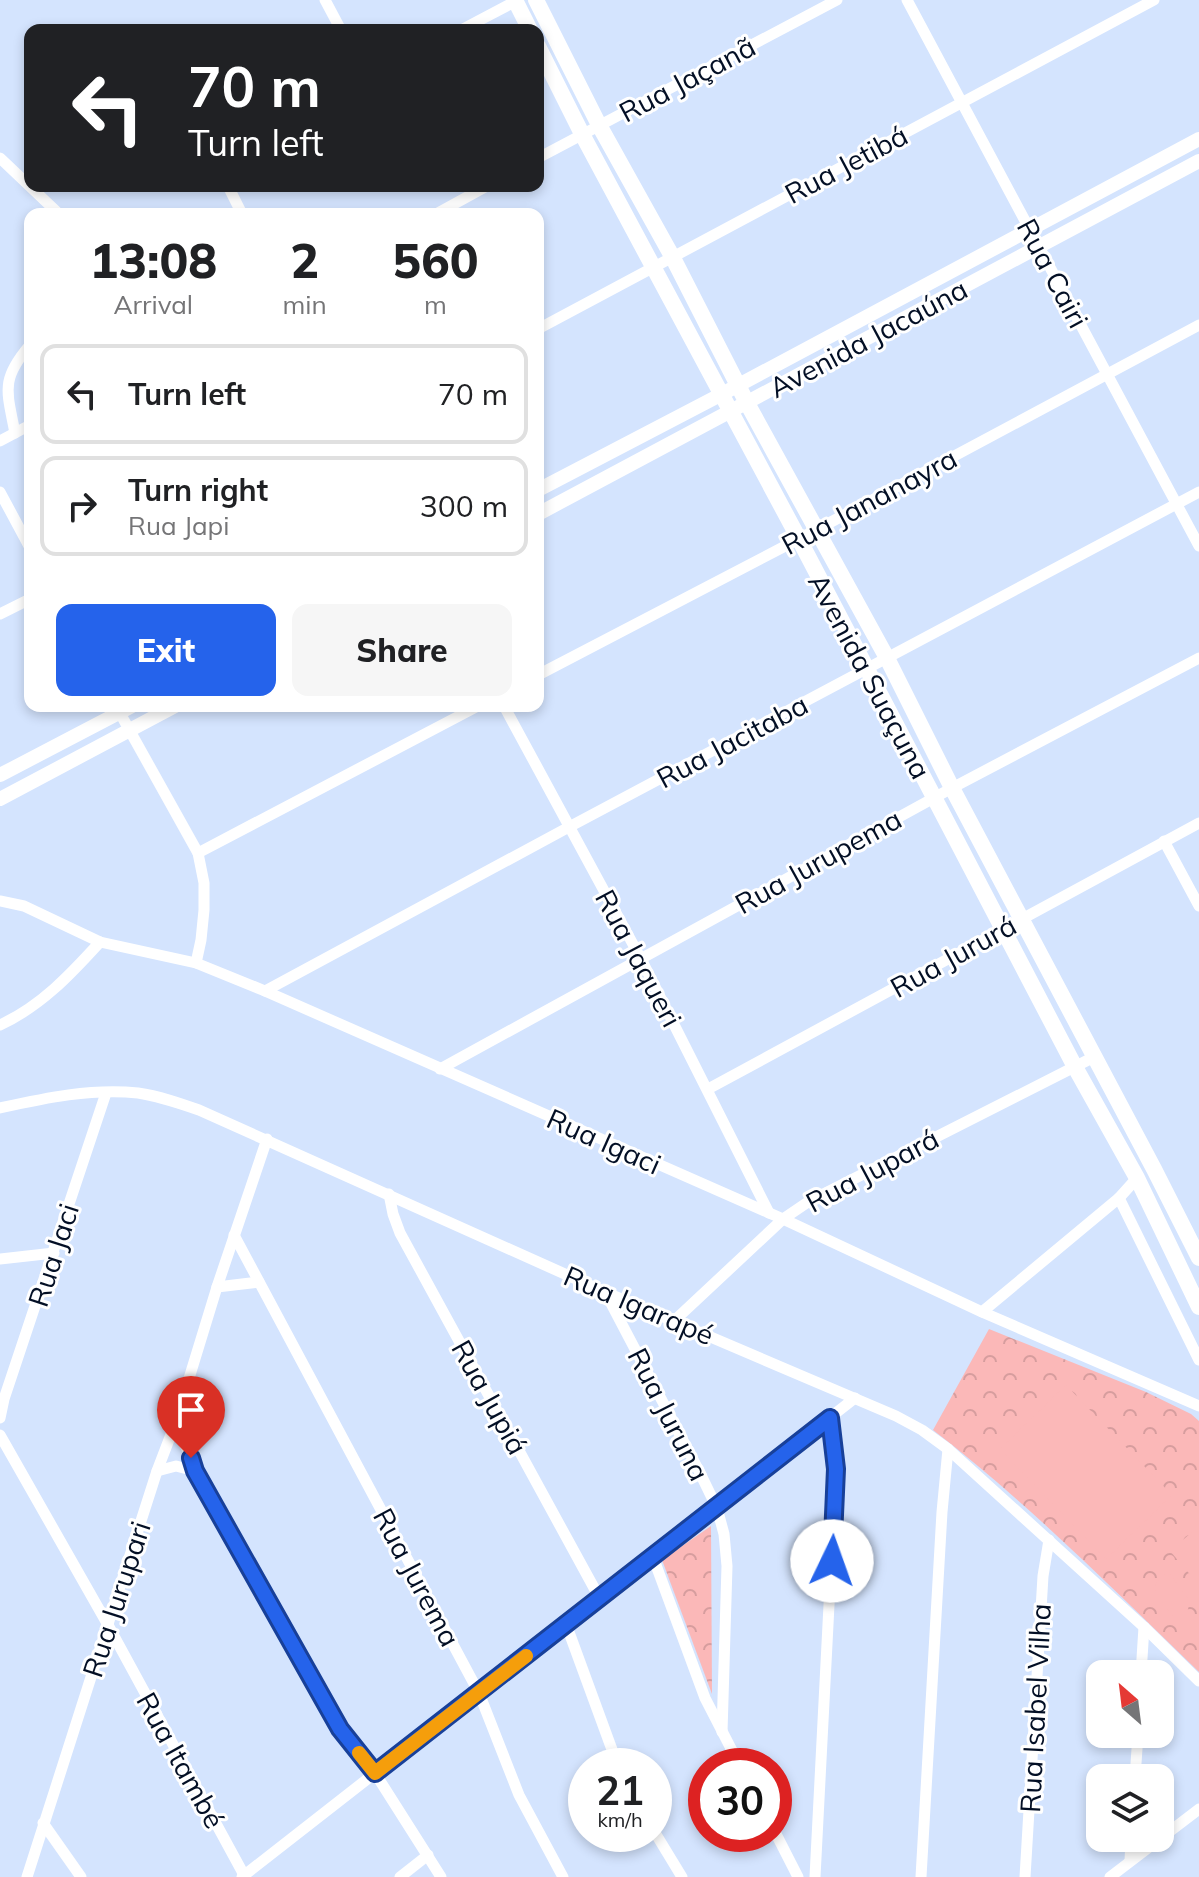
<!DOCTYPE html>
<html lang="en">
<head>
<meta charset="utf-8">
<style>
  body { margin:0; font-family:Mulish,sans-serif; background:#f6f6f6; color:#202124; height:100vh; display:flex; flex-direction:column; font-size:30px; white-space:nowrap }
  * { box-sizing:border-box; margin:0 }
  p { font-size:26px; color:#757577 }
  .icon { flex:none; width:44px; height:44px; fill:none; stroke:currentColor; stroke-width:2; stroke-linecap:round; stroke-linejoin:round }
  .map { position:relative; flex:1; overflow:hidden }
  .drawer { position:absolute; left:24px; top:208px; width:520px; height:504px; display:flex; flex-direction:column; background:#fff; border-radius:16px; box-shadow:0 4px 12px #0003 }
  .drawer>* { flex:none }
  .guide { position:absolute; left:24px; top:24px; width:520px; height:168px; border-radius:16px; box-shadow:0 4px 12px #0003; background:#202124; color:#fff; overflow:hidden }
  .needle { width:52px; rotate:332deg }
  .fabs { position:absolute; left:1086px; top:1660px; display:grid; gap:16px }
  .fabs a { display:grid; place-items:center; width:88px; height:88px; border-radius:16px; background:#fff; box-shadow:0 4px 12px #0003; font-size:40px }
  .speed { position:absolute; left:568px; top:1748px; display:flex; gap:16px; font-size:40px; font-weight:700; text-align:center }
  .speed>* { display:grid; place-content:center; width:104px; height:104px; border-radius:50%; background:#fff; box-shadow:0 4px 12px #0003; line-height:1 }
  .speed small { font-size:20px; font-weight:400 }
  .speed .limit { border:12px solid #d22; background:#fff; color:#111 }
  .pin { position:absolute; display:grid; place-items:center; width:68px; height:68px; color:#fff; margin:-82px -34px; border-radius:50% 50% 50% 0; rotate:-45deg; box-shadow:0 0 8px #0007 }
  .pin .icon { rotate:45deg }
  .me { position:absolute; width:88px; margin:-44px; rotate:3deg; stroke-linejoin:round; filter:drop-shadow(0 0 6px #0008) }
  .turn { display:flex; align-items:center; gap:28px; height:168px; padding:0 32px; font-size:36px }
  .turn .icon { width:104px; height:104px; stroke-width:2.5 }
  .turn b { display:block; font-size:56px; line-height:68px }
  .eta { display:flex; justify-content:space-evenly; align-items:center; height:136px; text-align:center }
  .eta b { font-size:48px; font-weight:800; line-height:56px }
  .primary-button { display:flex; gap:16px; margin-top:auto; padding:16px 32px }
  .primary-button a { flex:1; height:92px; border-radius:16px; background:#2563eb; color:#fff; font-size:32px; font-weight:800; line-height:92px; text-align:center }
  .primary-button a+a { background:#f6f6f6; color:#202124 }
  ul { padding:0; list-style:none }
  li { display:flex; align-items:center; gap:24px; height:100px; margin:0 16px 12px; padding:0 16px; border:4px solid #e0e0e0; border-radius:16px }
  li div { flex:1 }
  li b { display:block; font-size:30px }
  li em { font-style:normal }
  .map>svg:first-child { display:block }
</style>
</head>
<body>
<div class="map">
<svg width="1199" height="1877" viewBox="0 0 1199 1877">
  <defs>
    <pattern id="park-crowns" width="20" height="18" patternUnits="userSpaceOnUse" patternTransform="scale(2)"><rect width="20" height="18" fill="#fbb8b8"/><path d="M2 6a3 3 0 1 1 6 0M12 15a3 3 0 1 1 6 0" fill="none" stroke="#d69d9e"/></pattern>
  </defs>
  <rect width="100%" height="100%" fill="#d4e4fe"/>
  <g fill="url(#park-crowns)">
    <path d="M989 1329 1146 1392 1191 1414 1199 1421V1672C1113 1589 1028 1503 933 1430Z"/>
    <path d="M711 1526 712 1694 662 1560Z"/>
  </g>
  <g fill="#fbb8b8">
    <path d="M1066 1385 1172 1495 1106 1559 1000 1449Z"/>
    <path d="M1199 1526V1585L1170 1551Z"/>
    <path d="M1168 1572 1190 1601 1187 1613 1179 1619C1170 1616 1170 1612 1165 1605 1152 1589 1150 1586 1168 1572Z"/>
  </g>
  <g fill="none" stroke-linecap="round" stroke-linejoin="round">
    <g stroke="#fff" stroke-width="11">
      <path d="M325 0 341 30"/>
      <path d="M907 0 1199 546"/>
      <path d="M461 30 518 0"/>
      <path d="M0 158 59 214"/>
      <path d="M538 158 837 0"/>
      <path d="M228 186 242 214"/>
      <path d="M436 214 487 186"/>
      <path d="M538 329 1154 0"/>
      <path d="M15 433C7 391 0 380 30 345"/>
      <path d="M0 441 30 425"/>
      <path d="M0 492 30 548"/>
      <path d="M0 614 30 599"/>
      <path d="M538 675 816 530 1199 325"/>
      <path d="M116 706 198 853 204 883V910L201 940 196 963"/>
      <path d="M504 706 641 959 769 1213"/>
      <path d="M1164 841 1199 906"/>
      <path d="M198 853 478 706"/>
      <path d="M0 901 24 906 100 942 196 963 265 991 783 1219 982 1312 1199 1406"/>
      <path d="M265 991 569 827 1199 492"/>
      <path d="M0 1025C41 1006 70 975 100 942"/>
      <path d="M440 1069 952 788 1199 658"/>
      <path d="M708 1089 1199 823"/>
      <path d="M0 1108C45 1098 92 1088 138 1093 159 1096 179 1103 199 1110L605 1292 896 1416 922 1430 948 1449 1144 1627 1199 1681"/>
      <path d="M389 1194 393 1214 400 1233 599 1597"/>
      <path d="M1119 1198 1199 1360"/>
      <path d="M234 1235 479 1693 519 1795 563 1877"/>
      <path d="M0 1259 54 1253"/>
      <path d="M217 1287 259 1282"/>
      <path d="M605 1292 699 1471 717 1508 724 1534 727 1566 722 1732"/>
      <path d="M982 1312 1119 1198 1137 1178"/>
      <path d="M675 1320 783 1219 808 1202 1094 1057"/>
      <path d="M0 1418 4 1399 106 1093"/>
      <path d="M175 1424 191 1458 195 1471 340 1729 375 1773 441 1877"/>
      <path d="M0 1435 108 1625 244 1875"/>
      <path d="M157 1471 176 1466 195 1471"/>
      <path d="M653 1557 705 1698 740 1766"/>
      <path d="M566 1624 618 1766"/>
      <path d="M1141 1674 1144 1627"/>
      <path d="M1135 1778 1138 1734"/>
      <path d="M43 1823 81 1877"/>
      <path d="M774 1830 798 1877"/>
      <path d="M654 1831 682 1877"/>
      <path d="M1130 1861 1131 1838"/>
      <path d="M27 1877 157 1471 175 1424 217 1287 267 1139"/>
      <path d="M242 1877C446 1717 651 1558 855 1398"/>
      <path d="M400 1877 428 1855"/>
      <path d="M815 1877 836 1469 830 1418"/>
      <path d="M921 1877 942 1512 948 1449"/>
      <path d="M1025 1877 1043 1576 1049 1540"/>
      <path d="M1110 1877 1199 1809"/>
    </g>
    <g stroke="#fff" stroke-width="14">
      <path d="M538 490 722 394 1199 139"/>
      <path d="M538 514 1199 161"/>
      <path d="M0 775 132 706"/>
      <path d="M0 799 175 706"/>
    </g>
    <g stroke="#fff" stroke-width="16">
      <path d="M515 0 530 30"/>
      <path d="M536 0 599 125 673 258 747 403 887 658 952 788 1154 1169 1199 1258"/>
      <path d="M538 46 582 134 799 539 1075 1067 1137 1178 1199 1307"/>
    </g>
  </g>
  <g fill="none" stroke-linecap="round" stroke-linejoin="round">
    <g stroke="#184099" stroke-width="20">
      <path id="route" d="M191 1458 195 1471 340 1729 375 1773 830 1418 836 1469 832 1561"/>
    </g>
    <use href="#route" stroke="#2563eb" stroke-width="14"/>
    <path stroke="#f59e0b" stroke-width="14" d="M359 1753 375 1773 526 1656"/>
  </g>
  <g text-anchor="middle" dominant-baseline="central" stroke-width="6" stroke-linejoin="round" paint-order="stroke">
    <g font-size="28" fill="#030f25" stroke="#fff">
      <text transform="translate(687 79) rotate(-28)">Rua Jaçanã</text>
      <text transform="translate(846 164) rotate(-28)">Rua Jetibá</text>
      <text transform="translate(1053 273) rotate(62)">Rua Cairi</text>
      <text transform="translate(868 338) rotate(-28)">Avenida Jacaúna</text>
      <text transform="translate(869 501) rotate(-28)">Rua Jananayra</text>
      <text transform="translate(870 676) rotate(62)">Avenida Suaçuna</text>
      <text transform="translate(732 741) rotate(-28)">Rua Jacitaba</text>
      <text transform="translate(818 861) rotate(-29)">Rua Jurupema</text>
      <text transform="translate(953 956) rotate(-29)">Rua Jururá</text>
      <text transform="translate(639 958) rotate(62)">Rua Jaqueri</text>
      <text transform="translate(604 1141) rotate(24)">Rua Igaci</text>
      <text transform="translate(872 1170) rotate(-28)">Rua Jupará</text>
      <text transform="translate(53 1255) rotate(-72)">Rua Jaci</text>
      <text transform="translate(639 1305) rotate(23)">Rua Igarapé</text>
      <text transform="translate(490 1397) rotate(61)">Rua Jupiá</text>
      <text transform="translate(669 1414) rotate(63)">Rua Juruna</text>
      <text transform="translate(417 1577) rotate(62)">Rua Jurema</text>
      <text transform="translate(116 1599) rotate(-72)">Rua Jurupari</text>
      <text transform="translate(1035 1708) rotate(-87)">Rua Isabel Vilha</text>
      <text transform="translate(181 1760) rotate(61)">Rua Itambé</text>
    </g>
  </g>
</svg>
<div class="fabs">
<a><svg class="needle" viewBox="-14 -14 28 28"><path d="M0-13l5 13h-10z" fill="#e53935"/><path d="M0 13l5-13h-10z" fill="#757577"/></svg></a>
<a><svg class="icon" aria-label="layers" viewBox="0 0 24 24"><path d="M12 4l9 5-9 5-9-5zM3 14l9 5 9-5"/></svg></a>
</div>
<div class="speed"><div>21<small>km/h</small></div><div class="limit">30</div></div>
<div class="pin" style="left:191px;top:1458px;background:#d93025"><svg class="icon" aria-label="arrive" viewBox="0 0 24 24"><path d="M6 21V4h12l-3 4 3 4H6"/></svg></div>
<svg class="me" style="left:832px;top:1561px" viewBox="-20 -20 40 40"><circle r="19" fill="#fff"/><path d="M0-13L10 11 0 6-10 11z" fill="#2563eb"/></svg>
<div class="guide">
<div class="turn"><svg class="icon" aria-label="left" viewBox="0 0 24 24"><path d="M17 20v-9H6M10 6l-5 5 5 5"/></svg><div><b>70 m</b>Turn left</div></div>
</div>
<section class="drawer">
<div class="eta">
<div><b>13:08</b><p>Arrival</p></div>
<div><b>2</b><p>min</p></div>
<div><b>560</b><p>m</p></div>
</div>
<ul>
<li><svg class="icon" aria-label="left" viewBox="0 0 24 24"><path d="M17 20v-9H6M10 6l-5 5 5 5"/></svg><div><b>Turn left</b></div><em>70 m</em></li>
<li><svg class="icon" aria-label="right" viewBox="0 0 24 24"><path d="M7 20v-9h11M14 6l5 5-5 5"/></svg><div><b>Turn right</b><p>Rua Japi</p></div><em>300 m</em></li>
</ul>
<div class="primary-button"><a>Exit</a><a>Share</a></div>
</section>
</div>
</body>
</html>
